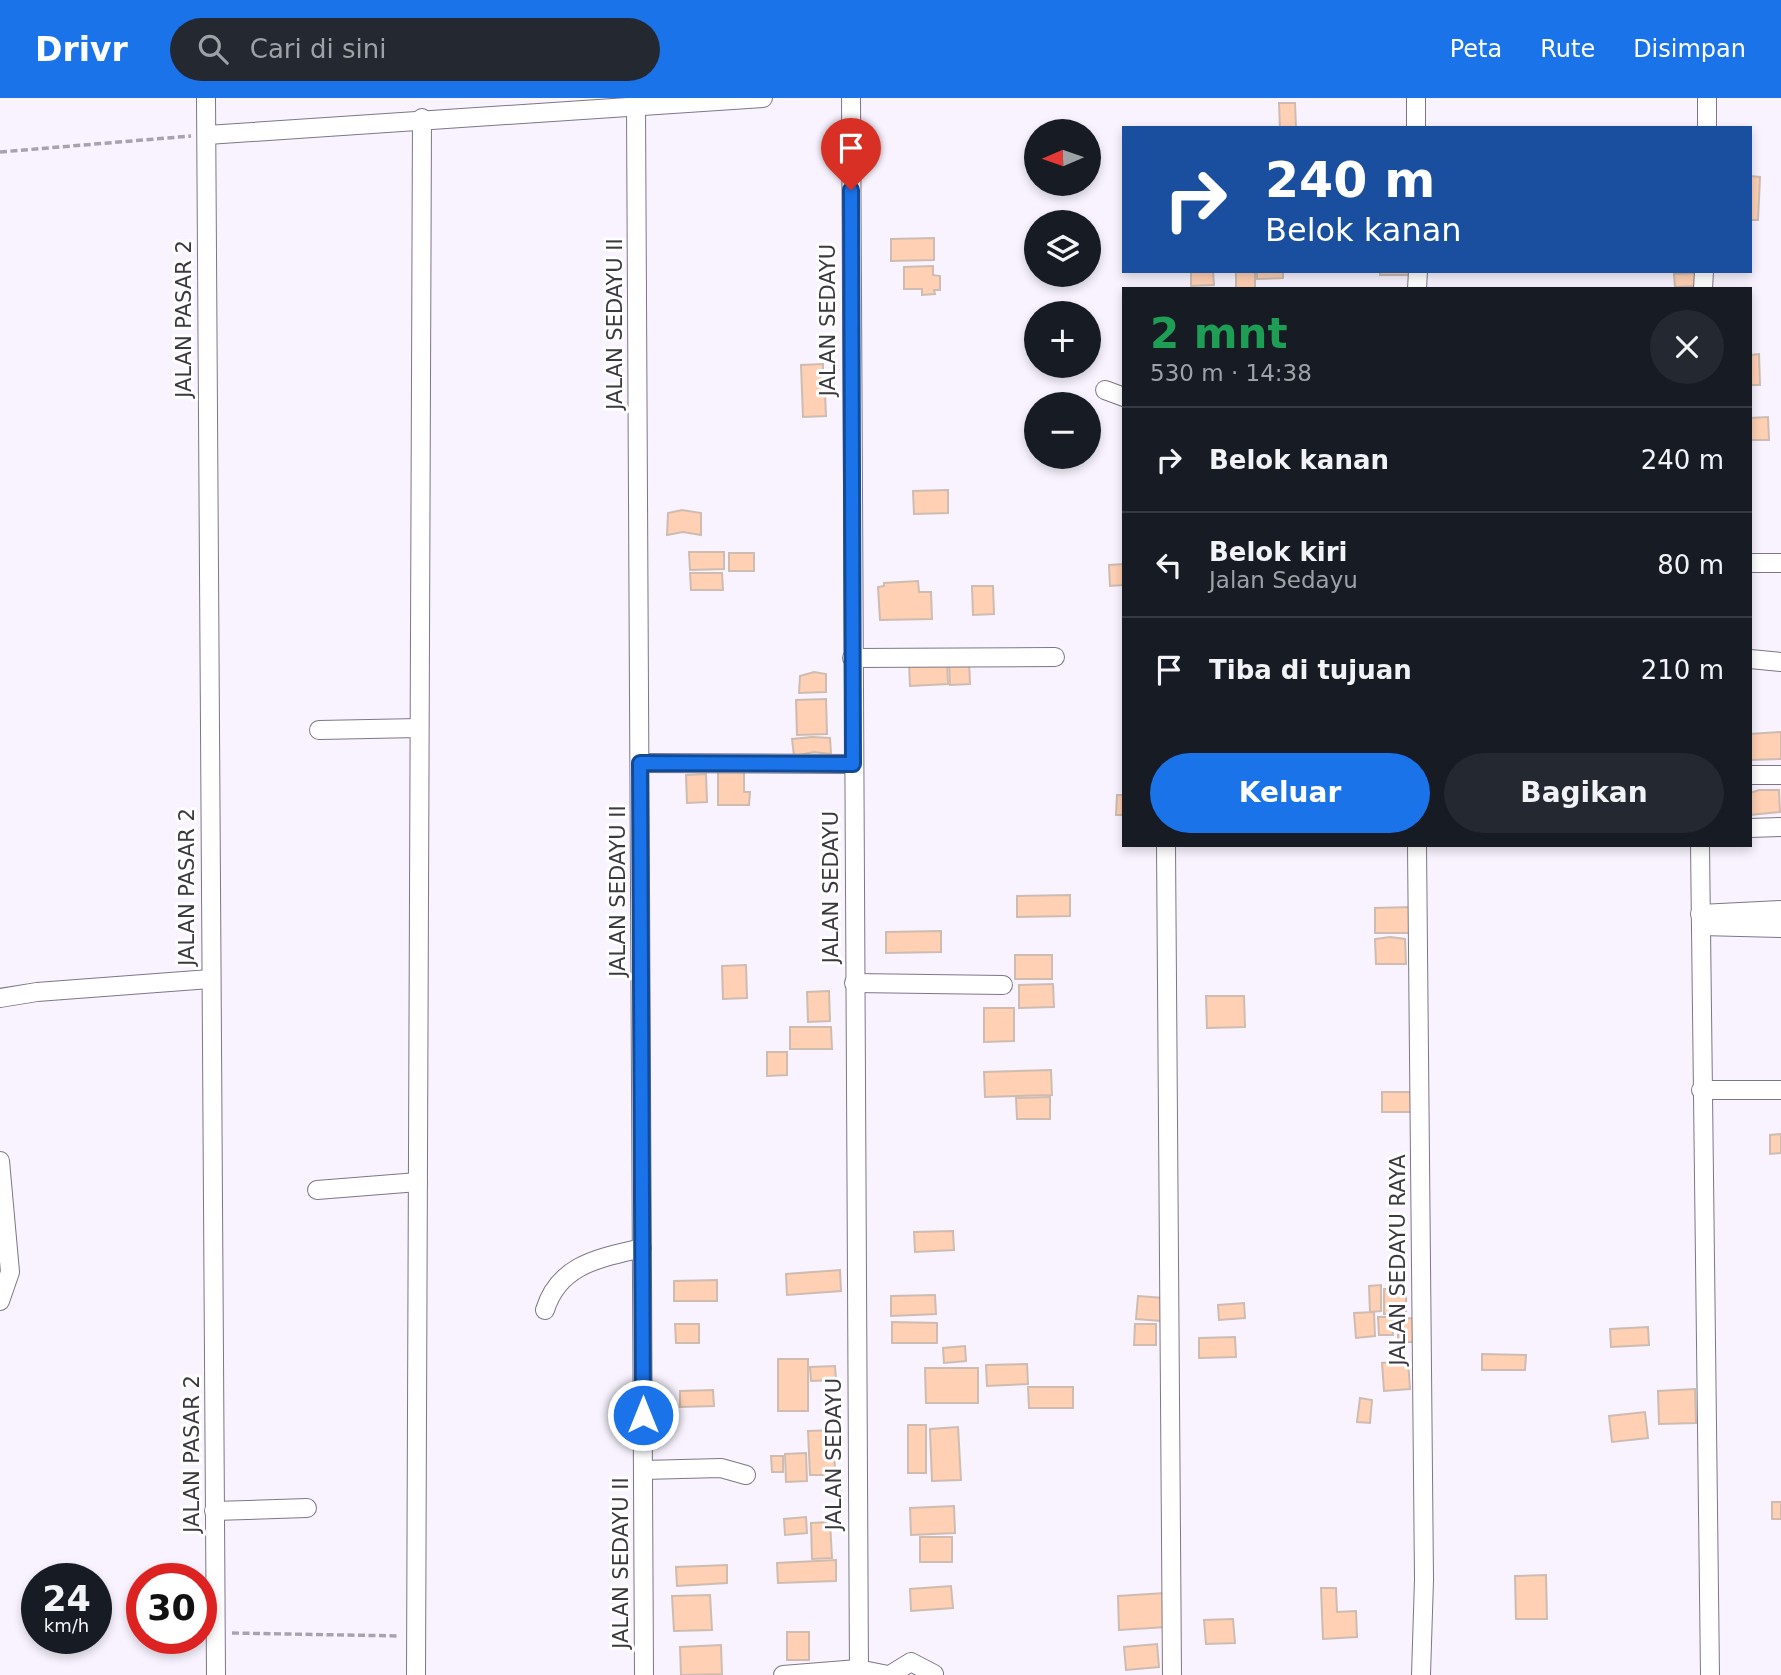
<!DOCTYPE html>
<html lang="id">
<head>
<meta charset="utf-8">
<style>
  body { margin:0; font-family:"DejaVu Sans",sans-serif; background:#242831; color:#f1f3f6; height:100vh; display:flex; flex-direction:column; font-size:26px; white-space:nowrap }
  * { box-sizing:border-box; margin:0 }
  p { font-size:23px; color:#9ea1a6 }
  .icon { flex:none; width:38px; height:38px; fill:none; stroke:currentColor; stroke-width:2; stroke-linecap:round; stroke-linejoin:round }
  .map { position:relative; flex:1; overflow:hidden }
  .side { position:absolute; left:1122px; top:189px; width:630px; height:560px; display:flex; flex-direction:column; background:#171b24; border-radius:0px; box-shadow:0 4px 10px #0003 }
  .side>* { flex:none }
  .guide { position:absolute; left:1122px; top:28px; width:630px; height:147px; border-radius:0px; box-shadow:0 4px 10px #0003; background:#1a4fa0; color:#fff; overflow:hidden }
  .needle { width:46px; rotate:268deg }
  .fabs { position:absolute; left:1024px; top:21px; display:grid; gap:14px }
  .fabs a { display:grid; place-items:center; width:77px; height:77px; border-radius:50%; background:#171b24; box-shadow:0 4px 10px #0003; font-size:35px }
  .speed { position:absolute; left:21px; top:1465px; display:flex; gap:14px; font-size:35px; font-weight:700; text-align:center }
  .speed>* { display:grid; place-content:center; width:91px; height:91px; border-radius:50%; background:#171b24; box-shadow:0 4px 10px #0003; line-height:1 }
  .speed small { font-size:18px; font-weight:400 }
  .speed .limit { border:10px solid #d22; background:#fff; color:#111 }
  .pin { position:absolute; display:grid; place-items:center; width:60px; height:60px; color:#fff; margin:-72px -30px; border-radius:50% 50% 50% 0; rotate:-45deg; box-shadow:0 0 7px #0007 }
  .pin .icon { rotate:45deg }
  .me { position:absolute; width:77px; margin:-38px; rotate:0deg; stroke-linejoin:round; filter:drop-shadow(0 0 5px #0008) }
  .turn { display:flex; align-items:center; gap:24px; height:147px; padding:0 28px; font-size:32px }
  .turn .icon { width:91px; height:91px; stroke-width:2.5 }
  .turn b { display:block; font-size:49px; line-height:60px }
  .round { display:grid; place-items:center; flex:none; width:74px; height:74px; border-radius:37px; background:#242831 }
  .summary { display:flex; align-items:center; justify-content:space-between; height:119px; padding:0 28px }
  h1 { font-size:42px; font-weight:700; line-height:52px; color:#1e9e55 }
  .button { display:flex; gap:14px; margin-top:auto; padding:14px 28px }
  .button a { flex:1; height:80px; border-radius:42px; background:#1a73e8; color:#fff; font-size:28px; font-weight:700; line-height:80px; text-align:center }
  .button a+a { background:#242831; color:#f1f3f6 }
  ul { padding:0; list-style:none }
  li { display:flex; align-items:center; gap:21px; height:105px; padding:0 28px; border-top:2px solid #363941 }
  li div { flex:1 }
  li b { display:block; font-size:26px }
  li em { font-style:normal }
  header { display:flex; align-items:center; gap:42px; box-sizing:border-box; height:98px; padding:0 35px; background:#1a73e8; color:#fff }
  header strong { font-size:33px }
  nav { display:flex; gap:38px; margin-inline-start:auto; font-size:24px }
  .search { width:490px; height:63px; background:#242831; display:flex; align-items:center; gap:18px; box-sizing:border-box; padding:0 24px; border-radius:38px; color:#9ea1a6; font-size:26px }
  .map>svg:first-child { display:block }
</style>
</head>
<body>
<header>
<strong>Drivr</strong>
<div class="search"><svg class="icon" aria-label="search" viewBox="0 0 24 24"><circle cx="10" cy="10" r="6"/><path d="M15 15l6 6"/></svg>Cari di sini</div>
<nav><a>Peta</a><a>Rute</a><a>Disimpan</a></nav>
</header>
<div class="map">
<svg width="1781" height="1577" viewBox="0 0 1781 1577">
  <rect width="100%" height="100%" fill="#f8f3fe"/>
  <g fill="#ffd0b3" stroke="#cebcb1" stroke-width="2">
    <path d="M1279 5H1295L1296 30H1280Z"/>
    <path d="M1750 78 1760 79 1758 122H1750Z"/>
    <path d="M934 140V162L891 163V141Z"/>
    <path d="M933 168V177L940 178V192H934L935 196 922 197V191H904V169Z"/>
    <path d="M1191 173H1213L1214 187 1191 188Z"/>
    <rect x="1236" y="173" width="19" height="18"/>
    <path d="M1257 173H1283V180L1257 181Z"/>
    <path d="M1380 173H1410L1411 177H1380Z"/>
    <path d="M1695 175 1696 188 1675 189 1674 176Z"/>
    <path d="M1759 256 1760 287H1750V257Z"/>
    <path d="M823 266V274L832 273 834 294 825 295 826 318 803 319 801 267Z"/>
    <path d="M1768 319 1769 342H1750V320Z"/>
    <path d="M948 392V415L914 416 913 393Z"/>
    <path d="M682 412 701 415V437L683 434 667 437 668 415Z"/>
    <path d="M689 454H724V471L690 472Z"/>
    <rect x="729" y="455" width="25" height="18"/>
    <path d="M1124 466V487L1110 488 1109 467Z"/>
    <path d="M690 475H722L723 492H691Z"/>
    <path d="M918 483 919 494H931L932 521 880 522 878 489 884 488V485Z"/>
    <path d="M972 488H993L994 516 973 517Z"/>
    <path d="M969 561 970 586 950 587 949 562Z"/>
    <path d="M947 564 948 586 910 588 909 565Z"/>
    <path d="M814 574 826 576V594L799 595 800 578Z"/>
    <path d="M826 601 827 636 797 637 796 602Z"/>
    <path d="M1781 634V661L1750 662V636Z"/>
    <path d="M812 639 830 640 831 656 814 654 794 658 792 641Z"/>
    <path d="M744 671V694H750L749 707H718V672Z"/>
    <path d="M706 676 707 704 687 705 686 677Z"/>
    <path d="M1759 692H1779L1780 714 1750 717V695Z"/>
    <path d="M1117 697H1124V717H1116Z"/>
    <path d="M1070 797V818L1017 819V798Z"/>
    <path d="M1411 809V835H1375V810Z"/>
    <path d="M941 833V854L886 855V834Z"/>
    <path d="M1390 839 1405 841 1406 866H1376L1375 841Z"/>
    <rect x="1015" y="857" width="37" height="24"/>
    <path d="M746 867 747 900 723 901 722 868Z"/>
    <path d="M1053 886 1054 909 1019 910V887Z"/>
    <path d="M829 893 830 923 808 924 807 894Z"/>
    <path d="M1206 898H1244L1245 929 1207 930Z"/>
    <path d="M984 910H1014V943L984 944Z"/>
    <path d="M790 929H831L832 951H790Z"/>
    <path d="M767 954H787V977L767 978Z"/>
    <path d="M1051 972 1052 997 985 999 984 974Z"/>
    <rect x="1382" y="994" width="30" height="20"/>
    <path d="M1050 999V1021H1017L1016 1000Z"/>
    <path d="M1781 1036V1055L1770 1056V1037Z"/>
    <path d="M953 1133 954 1152 915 1154 914 1134Z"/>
    <path d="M840 1172 841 1193 787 1197 786 1176Z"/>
    <path d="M717 1182V1203H674V1183Z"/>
    <path d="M1381 1187V1213L1370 1214 1369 1188Z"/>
    <rect x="1384" y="1191" width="22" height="25"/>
    <path d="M935 1197 936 1216 891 1218V1198Z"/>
    <path d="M1138 1198 1163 1200 1161 1223 1136 1221Z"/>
    <path d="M1244 1205 1245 1220 1219 1222 1218 1207Z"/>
    <path d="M1374 1214 1375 1238 1356 1240 1354 1215Z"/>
    <path d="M1378 1219H1392L1393 1237H1379Z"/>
    <path d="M1413 1220 1414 1244H1398V1221Z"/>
    <path d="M892 1224 937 1225V1245H892Z"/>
    <path d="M675 1226H699V1245H676Z"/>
    <path d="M1135 1226H1156V1247H1134Z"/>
    <path d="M1648 1229 1649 1247 1611 1249 1610 1231Z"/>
    <path d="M1235 1239 1236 1259 1199 1260V1240Z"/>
    <path d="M965 1248 966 1263 944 1265 943 1250Z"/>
    <path d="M1482 1256 1526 1257 1525 1272H1482Z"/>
    <rect x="778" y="1261" width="30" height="52"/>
    <path d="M1408 1263 1410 1291 1384 1293 1382 1265Z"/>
    <path d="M1027 1266 1028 1286 987 1288 986 1267Z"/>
    <path d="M835 1268 836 1282 811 1283 810 1269Z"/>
    <path d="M925 1270H978V1305H926Z"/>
    <path d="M1028 1289H1073V1310H1029Z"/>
    <path d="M1695 1291 1696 1325 1659 1326 1658 1293Z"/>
    <path d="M713 1292 714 1308 680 1309V1293Z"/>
    <path d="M1360 1300 1372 1302 1370 1325 1357 1324Z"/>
    <path d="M1645 1314 1648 1340 1612 1344 1609 1318Z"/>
    <rect x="908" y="1327" width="18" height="48"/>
    <path d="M958 1329 961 1382 932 1383 930 1331Z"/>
    <path d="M834 1332 835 1377H810L808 1333Z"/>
    <path d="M806 1355 807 1383 786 1384 785 1356Z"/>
    <path d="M771 1358H783V1374H772Z"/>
    <rect x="1772" y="1404" width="9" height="17"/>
    <path d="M954 1408 955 1435 911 1437 910 1410Z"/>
    <path d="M806 1419 807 1435 785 1437 784 1421Z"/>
    <path d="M830 1424 832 1460 812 1461 811 1425Z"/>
    <rect x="920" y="1439" width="32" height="25"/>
    <path d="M836 1462V1483L778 1485 777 1465Z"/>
    <path d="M727 1467V1485L677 1488 676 1469Z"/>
    <path d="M1546 1477 1547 1521H1516L1515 1478Z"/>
    <path d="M951 1488 953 1510 911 1513 910 1491Z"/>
    <path d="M1321 1490H1336L1337 1514 1356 1513 1357 1539 1323 1541Z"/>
    <path d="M1165 1495 1167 1529 1119 1532 1118 1498Z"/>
    <path d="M710 1497 712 1532 674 1533 672 1498Z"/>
    <path d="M1233 1521 1235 1545 1206 1546 1204 1522Z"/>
    <rect x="787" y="1534" width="22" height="28"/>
    <path d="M1157 1546 1159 1569 1126 1572 1124 1549Z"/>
    <path d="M721 1547 722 1576 681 1577 680 1549Z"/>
  </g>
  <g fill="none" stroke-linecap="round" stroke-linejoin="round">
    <g stroke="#7e7685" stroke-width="20">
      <g id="minor">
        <path d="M206 0 216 1577"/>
        <path d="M851 0 859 1577"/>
        <path d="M1416 0V30"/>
        <path d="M636 8 644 1577"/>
        <path d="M1707 30V0"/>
        <path d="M207 37 763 0"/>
        <path d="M1417 191 1418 173"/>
        <path d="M1703 191 1704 173"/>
        <path d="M1105 292 1124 299"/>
        <path d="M1750 465H1781"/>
        <path d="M852 560 1055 559"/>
        <path d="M1750 561 1781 564"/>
        <path d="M319 632 419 630"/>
        <path d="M640 665 853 666"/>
        <path d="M1750 677H1781"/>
        <path d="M1750 730 1781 729"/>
        <path d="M1166 747 1172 1577"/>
        <path d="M1417 747 1424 1482 1421 1577"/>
        <path d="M1700 747 1710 1577"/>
        <path d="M1700 816 1781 812"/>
        <path d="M1701 828 1781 830"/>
        <path d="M854 885 1003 887"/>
        <path d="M0 900 37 894 210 881"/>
        <path d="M1701 992H1781"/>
        <path d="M0 1063 10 1174 0 1203"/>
        <path d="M317 1092 418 1084"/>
        <path d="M545 1212C559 1166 600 1160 642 1150"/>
        <path d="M643 1372 721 1370 746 1377"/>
        <path d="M214 1413 307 1410"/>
        <path d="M416 1577 422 20"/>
        <path d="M783 1577 858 1571 888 1577"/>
        <path d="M890 1577 911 1564 934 1576"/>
      </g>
    </g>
    <g stroke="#a7a3ac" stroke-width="3.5" stroke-dasharray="7 3.5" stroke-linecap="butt">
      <path d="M0 54 191 38"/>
      <path d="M232 1535 400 1538"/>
    </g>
    <use href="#minor" stroke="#fff" stroke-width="18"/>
  </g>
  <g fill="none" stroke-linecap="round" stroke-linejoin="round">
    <g stroke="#114b97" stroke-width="18">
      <path id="route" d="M643 1317 640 665 853 666 851 92"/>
    </g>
    <use href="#route" stroke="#1a73e8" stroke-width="12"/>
  </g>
  <g text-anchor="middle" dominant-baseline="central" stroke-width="6" stroke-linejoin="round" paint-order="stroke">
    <g font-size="21" fill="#3b383e" stroke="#fff">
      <text transform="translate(184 221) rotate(-90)">JALAN PASAR 2</text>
      <text transform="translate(828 222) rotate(-90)">JALAN SEDAYU</text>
      <text transform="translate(615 226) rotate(-90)">JALAN SEDAYU II</text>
      <text transform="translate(187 789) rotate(-90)">JALAN PASAR 2</text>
      <text transform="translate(831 789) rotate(-90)">JALAN SEDAYU</text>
      <text transform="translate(618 793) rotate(-90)">JALAN SEDAYU II</text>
      <text transform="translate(1398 1162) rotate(-90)">JALAN SEDAYU RAYA</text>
      <text transform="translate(192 1356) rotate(-90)">JALAN PASAR 2</text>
      <text transform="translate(834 1356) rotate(-90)">JALAN SEDAYU</text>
      <text transform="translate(621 1465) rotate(-90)">JALAN SEDAYU II</text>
    </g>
  </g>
</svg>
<div class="fabs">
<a><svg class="needle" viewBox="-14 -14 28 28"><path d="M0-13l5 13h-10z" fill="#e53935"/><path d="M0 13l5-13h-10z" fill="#9ea1a6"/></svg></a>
<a><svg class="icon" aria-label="layers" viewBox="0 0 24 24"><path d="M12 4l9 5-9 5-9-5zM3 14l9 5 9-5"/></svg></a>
<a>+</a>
<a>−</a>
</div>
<div class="speed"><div>24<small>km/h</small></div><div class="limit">30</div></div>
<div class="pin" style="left:851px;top:92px;background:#d93025"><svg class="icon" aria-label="arrive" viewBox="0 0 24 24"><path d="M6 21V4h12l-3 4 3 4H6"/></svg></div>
<svg class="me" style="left:643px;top:1317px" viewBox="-20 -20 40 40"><circle r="17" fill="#1a73e8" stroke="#fff" stroke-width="3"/><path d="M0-11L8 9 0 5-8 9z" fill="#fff"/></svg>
<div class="guide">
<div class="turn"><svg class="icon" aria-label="right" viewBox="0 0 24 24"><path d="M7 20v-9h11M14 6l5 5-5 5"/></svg><div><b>240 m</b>Belok kanan</div></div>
</div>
<section class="side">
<div class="summary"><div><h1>2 mnt</h1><p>530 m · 14:38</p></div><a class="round"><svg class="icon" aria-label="close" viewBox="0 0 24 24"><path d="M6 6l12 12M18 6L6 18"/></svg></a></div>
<ul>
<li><svg class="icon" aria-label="right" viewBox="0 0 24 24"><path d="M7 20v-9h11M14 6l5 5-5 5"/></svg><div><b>Belok kanan</b></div><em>240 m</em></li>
<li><svg class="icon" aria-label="left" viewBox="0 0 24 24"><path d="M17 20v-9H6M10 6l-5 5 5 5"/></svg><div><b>Belok kiri</b><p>Jalan Sedayu</p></div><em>80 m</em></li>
<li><svg class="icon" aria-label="arrive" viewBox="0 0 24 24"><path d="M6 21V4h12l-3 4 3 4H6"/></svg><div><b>Tiba di tujuan</b></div><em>210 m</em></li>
</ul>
<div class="button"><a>Keluar</a><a>Bagikan</a></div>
</section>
</div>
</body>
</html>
